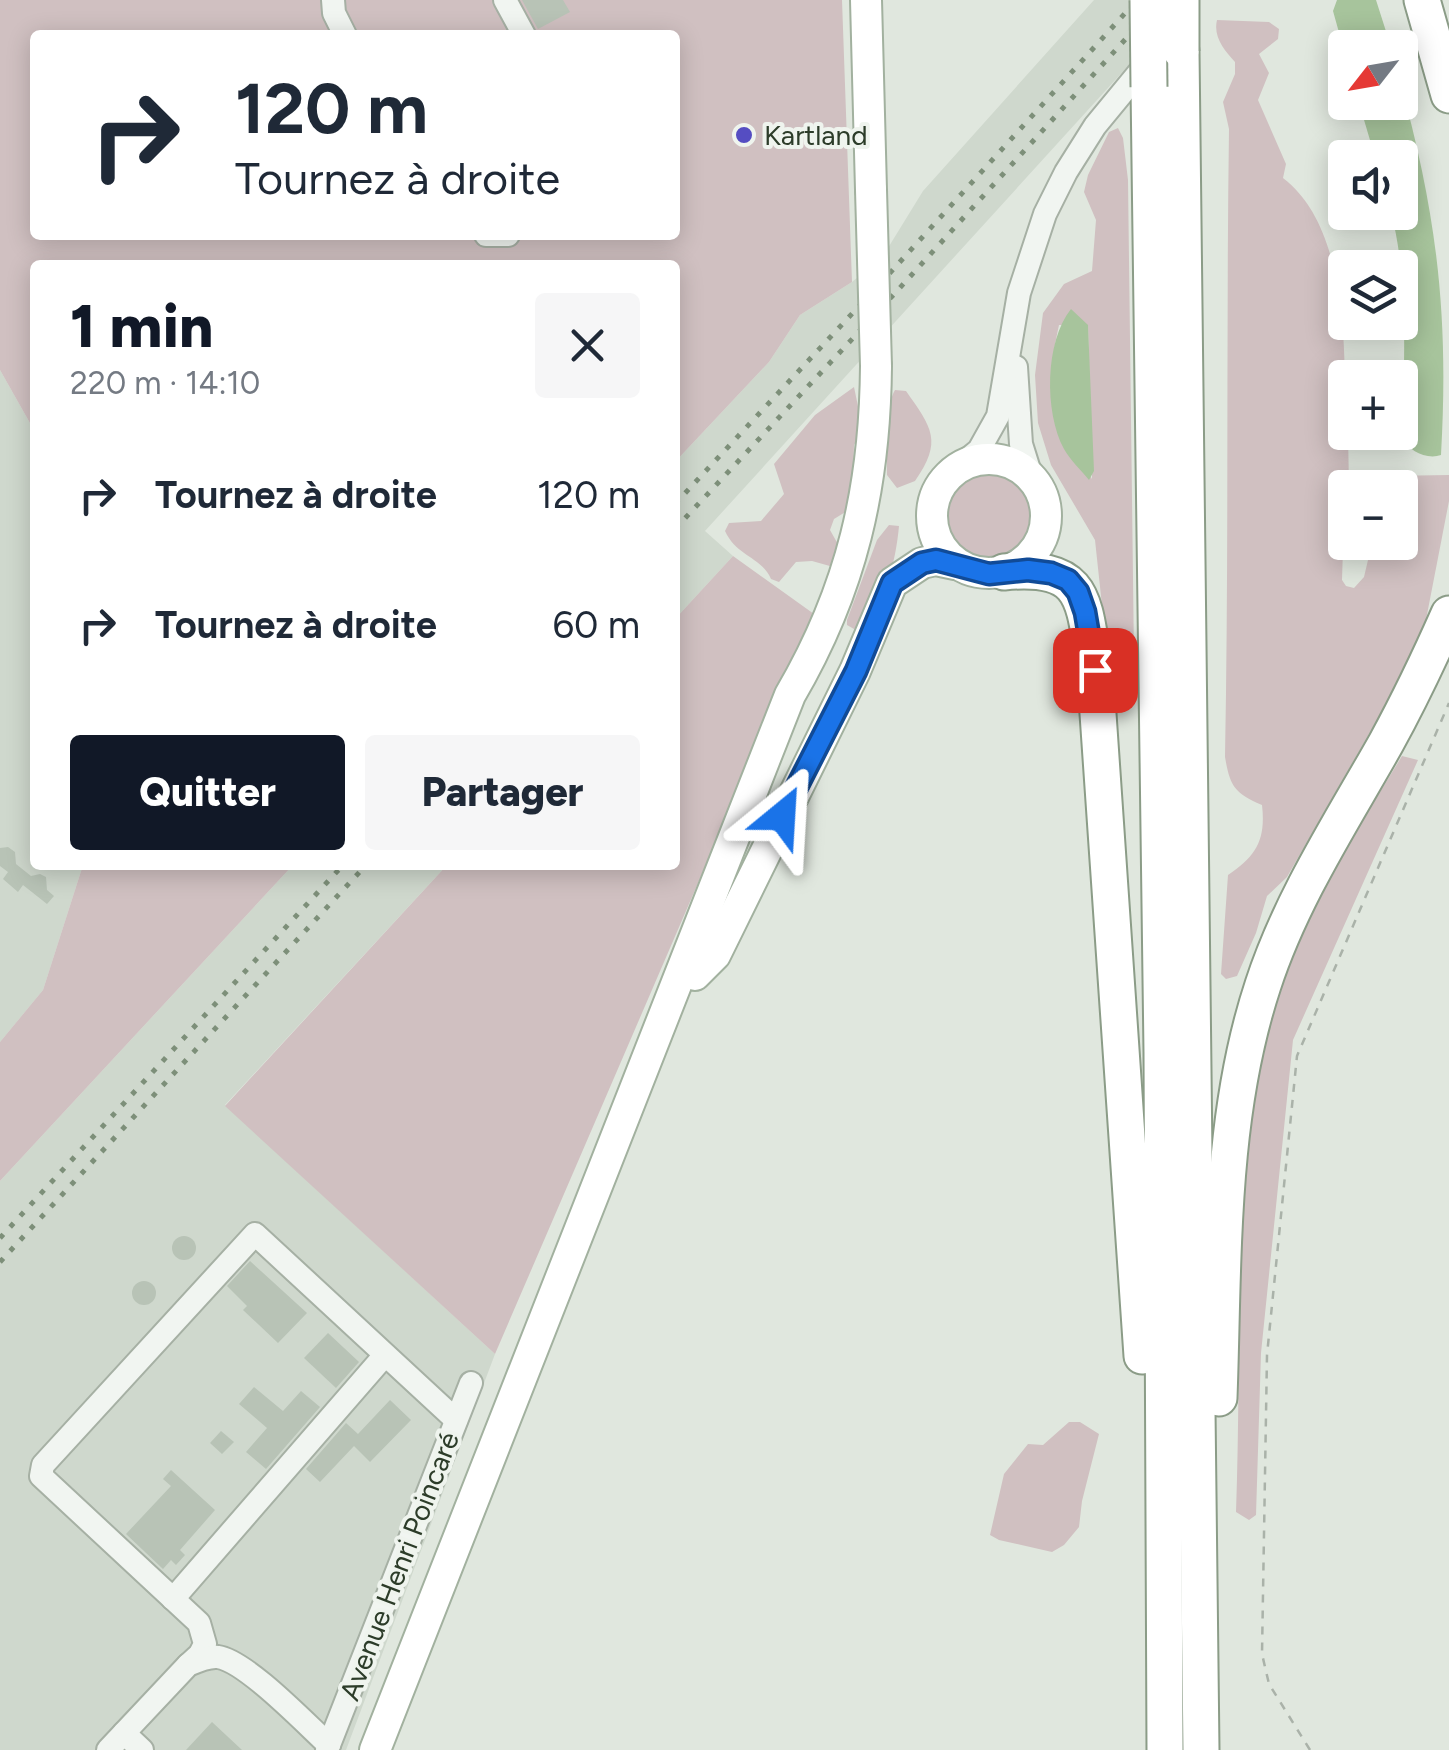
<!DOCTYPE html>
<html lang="fr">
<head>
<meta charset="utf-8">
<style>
  body { margin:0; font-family:Figtree,sans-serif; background:#f6f6f7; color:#1f2937; height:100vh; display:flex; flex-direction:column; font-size:38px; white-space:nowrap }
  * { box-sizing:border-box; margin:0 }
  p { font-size:32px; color:#747a83 }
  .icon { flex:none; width:55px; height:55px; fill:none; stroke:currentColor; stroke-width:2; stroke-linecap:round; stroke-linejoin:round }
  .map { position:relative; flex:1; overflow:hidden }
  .sheet { position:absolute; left:30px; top:260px; width:650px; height:610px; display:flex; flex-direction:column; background:#fff; border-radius:10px; box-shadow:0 5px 25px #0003 }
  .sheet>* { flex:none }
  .top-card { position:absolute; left:30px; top:30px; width:650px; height:210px; border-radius:10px; box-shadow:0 5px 25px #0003; background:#fff; color:#1f2937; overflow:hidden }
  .needle { width:65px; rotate:239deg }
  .buttons { position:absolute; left:1328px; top:30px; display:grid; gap:20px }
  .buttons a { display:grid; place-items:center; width:90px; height:90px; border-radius:10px; background:#fff; box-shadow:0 5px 25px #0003; font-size:50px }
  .pin { position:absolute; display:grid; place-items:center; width:85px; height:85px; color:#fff; margin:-42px; border-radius:20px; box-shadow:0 5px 15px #0006 }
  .me { position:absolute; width:110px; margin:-55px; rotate:27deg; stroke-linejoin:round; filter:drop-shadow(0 0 8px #0008) }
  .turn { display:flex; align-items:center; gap:35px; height:210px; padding:0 40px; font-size:45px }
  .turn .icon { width:130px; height:130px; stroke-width:2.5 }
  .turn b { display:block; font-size:70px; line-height:85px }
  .round { display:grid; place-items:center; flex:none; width:105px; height:105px; border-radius:10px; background:#f6f6f7 }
  .head { display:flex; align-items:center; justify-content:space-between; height:170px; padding:0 40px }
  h1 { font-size:60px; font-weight:800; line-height:75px; color:#111827 }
  .primary-button { display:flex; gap:20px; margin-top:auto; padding:20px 40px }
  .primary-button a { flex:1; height:115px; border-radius:10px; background:#111827; color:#fff; font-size:40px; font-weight:800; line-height:115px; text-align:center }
  .primary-button a+a { background:#f6f6f7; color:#1f2937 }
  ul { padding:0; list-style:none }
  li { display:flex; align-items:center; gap:30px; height:130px; padding:0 40px }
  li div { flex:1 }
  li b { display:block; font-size:38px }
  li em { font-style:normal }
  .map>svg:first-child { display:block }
</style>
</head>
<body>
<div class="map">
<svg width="1449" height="1750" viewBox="0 0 1449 1750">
  <rect width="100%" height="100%" fill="#e0e7de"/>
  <g fill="#cfd8cd">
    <path d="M1094 0H1188L705 531 733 556 675 619V462L769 362 800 315 852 282 883 256 923 191Z"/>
    <path d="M0 370 35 432V865H83L43 990 0 1042Z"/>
    <path d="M293 865H447L225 1105 495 1354 346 1750H0V1181Z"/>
  </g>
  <g fill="#d0c0c1" fill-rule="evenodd">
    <path d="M0 0H842L852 282 800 315 769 362 675 462V265H35V432L0 370ZM35 35H675V235H35Z"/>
    <path d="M1217 20 1269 22 1279 29 1278 39 1259 54 1269 73 1258 100 1286 164 1283 178C1350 229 1345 357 1345 432L1348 433 1349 487 1345 488 1342 580 1346 586 1354 588 1364 577 1372 543 1400 542V488L1385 487 1387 476 1449 475V501L1425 625 1389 699 1287 877 1267 896 1256 933 1237 976 1226 979 1221 974 1228 875C1256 856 1266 840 1262 805 1234 793 1230 786 1225 757 1229 547 1226 338 1229 129L1223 102 1235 74V62C1224 50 1213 37 1217 20Z"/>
    <path d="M1118 128 1123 138 1128 180 1134 657 1126 662 1113 654 1106 643 1095 540 1051 465 1038 423 1035 375 1043 313 1064 284 1092 271 1096 220 1084 192 1088 175 1109 132ZM1059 325H1088L1092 479C1056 414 1042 401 1059 325Z"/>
    <path d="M854 387 859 411 866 424 854 445 853 481 847 511 834 519 830 530 839 546 837 568 812 561 796 562 779 582 771 579C762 557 737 557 725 531L729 523 761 521 784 494 774 464 815 415Z"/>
    <path d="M895 390 906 391C932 428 943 441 915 481L897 488 887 475C887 456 886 403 895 390Z"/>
    <circle cx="988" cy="515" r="46"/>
    <path d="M889 525 899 526C896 559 885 612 854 629L847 625V620L877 540Z"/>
    <path d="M733 556 814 614 495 1354 225 1106 447 865H675V619Z"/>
    <path d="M1402 756 1418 760 1293 1040 1261 1353 1256 1515 1249 1520 1236 1512C1241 1375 1235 1238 1254 1102 1260 1061 1266 1015 1281 976 1311 898 1359 827 1402 756Z"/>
    <path d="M83 865H293L0 1181V1042L43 990Z"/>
    <path d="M1069 1422H1080L1099 1434 1082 1501 1079 1527 1064 1545 1052 1552 999 1540 990 1535 1004 1474 1028 1444 1043 1445Z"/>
  </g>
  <g fill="#a7c49c">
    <path d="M1337 0H1376L1391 47 1345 48V54L1333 11Z"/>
    <path d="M1400 81C1437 215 1449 315 1441 455 1427 460 1408 451 1402 437 1404 368 1409 278 1391 213L1400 212V158L1375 157 1359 103 1400 102Z"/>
    <path d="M1071 309 1088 325 1094 471 1089 480C1081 470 1070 460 1064 449 1044 412 1045 341 1071 309Z"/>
  </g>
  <g fill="#b8c3b6">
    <path d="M522 0H563L570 12 538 29Z"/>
    <path d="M8 847 15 852 16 864 31 876 40 874 46 877 47 890 54 896 47 904 23 885 18 892 3 879 8 872 0 866V848Z"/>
    <circle cx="184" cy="1248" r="12"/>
    <path d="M250 1261 307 1313 278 1343 243 1310 247 1306 227 1286Z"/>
    <circle cx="144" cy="1293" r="12"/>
    <path d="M328 1333 359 1362 336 1388 304 1358Z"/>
    <path d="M254 1387 283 1411 301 1391 320 1407 266 1469 246 1452 267 1428 239 1404Z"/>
    <path d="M390 1400 411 1420 370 1462 354 1446 320 1482 306 1469 346 1423 358 1434Z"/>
    <path d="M221 1431 234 1442 222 1454 210 1443Z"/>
    <path d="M171 1470 215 1510 180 1550 185 1555 176 1565 171 1560 163 1569 126 1534 171 1486 163 1479Z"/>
    <path d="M212 1722 242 1750H186Z"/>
  </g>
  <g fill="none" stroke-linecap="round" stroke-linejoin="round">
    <g stroke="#a6b0a4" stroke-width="26">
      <g id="minor">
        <path d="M333 0 334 13 345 35"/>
        <path d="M505 0 524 35"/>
        <path d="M486 235H508"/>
        <path d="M1016 367 1021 444 1031 476"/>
        <path d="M957 468 979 450 998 416 1019 293 1045 214 1066 172 1095 126 1151 58"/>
        <path d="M173 1599 385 1355"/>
        <path d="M188 1665 200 1654 205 1644 199 1623 41 1476 43 1465 255 1234 456 1420"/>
        <path d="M124 1733 142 1750"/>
        <path d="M108 1750 188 1665C197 1661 207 1656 218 1657 246 1661 306 1724 329 1745"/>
        <path d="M327 1750 471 1383"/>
      </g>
    </g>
    <g stroke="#a2b19f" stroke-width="34">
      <g id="major">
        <path d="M866 0 871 190"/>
        <circle cx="989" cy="516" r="57"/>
        <path d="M695 975 715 955 855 671 892 583 922 563 936 560 955 564"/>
        <path d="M375 1750 790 695C852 589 875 487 876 366"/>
      </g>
    </g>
    <g stroke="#8b9c87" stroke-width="39">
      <g id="highway">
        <path d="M1422 0 1449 95"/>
        <path d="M1181 51 1201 1750"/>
        <path d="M1149 87 1162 1053 1165 1750"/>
        <path d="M1004 572C1088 564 1083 601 1095 670L1142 1356"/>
        <path d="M1219 1398C1224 1261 1219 1118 1263 985 1291 899 1342 821 1386 743 1409 701 1430 657 1449 614"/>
      </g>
    </g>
    <path stroke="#aab2a9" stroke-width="2.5" stroke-dasharray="8 8" stroke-linecap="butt" d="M1310 1750 1269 1684 1262 1654 1267 1355 1297 1056 1449 703"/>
    <use href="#minor" stroke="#f1f5f1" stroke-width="22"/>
    <use href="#major" stroke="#fff" stroke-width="30"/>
    <use href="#highway" stroke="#fff" stroke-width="35"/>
    <g stroke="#7d8f79" stroke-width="5" stroke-dasharray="5 10" stroke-linecap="butt">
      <path d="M675 504 889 274 1137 0"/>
      <path d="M675 529 897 291 1161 0"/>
      <path d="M0 1238 343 865"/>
      <path d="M0 1262 366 865"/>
    </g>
    <g stroke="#a2b19f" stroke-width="34" stroke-linecap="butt">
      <path id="major-bridge" d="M871 190 876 366"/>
    </g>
    <g stroke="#8b9c87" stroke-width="39" stroke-linecap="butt">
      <g id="highway-bridge">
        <path d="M1148 0 1149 87"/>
        <path d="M1181 0V51"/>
      </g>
    </g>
    <use href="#major-bridge" stroke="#fff" stroke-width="30"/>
    <use href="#highway-bridge" stroke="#fff" stroke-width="35"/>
  </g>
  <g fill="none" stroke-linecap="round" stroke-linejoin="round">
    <g stroke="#114b97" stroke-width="25">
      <path id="route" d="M782 816 856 671 892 583 922 563 936 560 989 574 1028 570 1051 573 1068 580 1078 592 1085 612 1095 670"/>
    </g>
    <use href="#route" stroke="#1a73e8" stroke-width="18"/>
  </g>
  <circle fill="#554dc2" stroke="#eff4ee" stroke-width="4" cx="744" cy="135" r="10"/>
  <g text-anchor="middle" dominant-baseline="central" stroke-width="8" stroke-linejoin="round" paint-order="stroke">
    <g font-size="28" fill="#2c3c29" stroke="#eff4ee" text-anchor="start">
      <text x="764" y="135">Kartland</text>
    </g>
    <g font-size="28" fill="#2c3c29" stroke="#eff4ee">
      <text transform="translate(399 1566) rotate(-69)">Avenue Henri Poincaré</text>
    </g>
  </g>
</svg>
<div class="buttons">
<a><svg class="needle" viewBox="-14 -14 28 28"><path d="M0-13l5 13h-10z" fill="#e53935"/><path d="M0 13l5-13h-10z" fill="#747a83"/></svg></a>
<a><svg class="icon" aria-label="sound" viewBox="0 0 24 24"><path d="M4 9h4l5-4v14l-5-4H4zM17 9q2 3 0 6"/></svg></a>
<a><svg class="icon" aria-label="layers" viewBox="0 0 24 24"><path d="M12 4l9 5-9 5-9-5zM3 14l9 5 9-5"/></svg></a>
<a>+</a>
<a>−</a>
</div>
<div class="pin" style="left:1095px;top:670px;background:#d93025"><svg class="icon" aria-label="arrive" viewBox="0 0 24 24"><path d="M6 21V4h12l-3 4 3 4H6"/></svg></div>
<svg class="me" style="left:782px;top:816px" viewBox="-20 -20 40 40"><path d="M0-17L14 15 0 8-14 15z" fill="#1a73e8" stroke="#fff" stroke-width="4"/></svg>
<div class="top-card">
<div class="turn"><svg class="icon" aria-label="right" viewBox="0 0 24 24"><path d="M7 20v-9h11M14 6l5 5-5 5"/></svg><div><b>120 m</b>Tournez à droite</div></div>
</div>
<section class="sheet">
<div class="head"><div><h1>1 min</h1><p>220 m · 14:10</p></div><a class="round"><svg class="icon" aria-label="close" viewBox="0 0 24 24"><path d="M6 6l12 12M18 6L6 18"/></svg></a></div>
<ul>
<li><svg class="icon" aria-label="right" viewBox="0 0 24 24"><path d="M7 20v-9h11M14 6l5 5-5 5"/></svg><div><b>Tournez à droite</b></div><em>120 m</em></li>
<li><svg class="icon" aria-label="right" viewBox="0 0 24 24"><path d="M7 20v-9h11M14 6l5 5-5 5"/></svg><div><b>Tournez à droite</b></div><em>60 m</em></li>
</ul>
<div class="primary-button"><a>Quitter</a><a>Partager</a></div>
</section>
</div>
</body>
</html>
